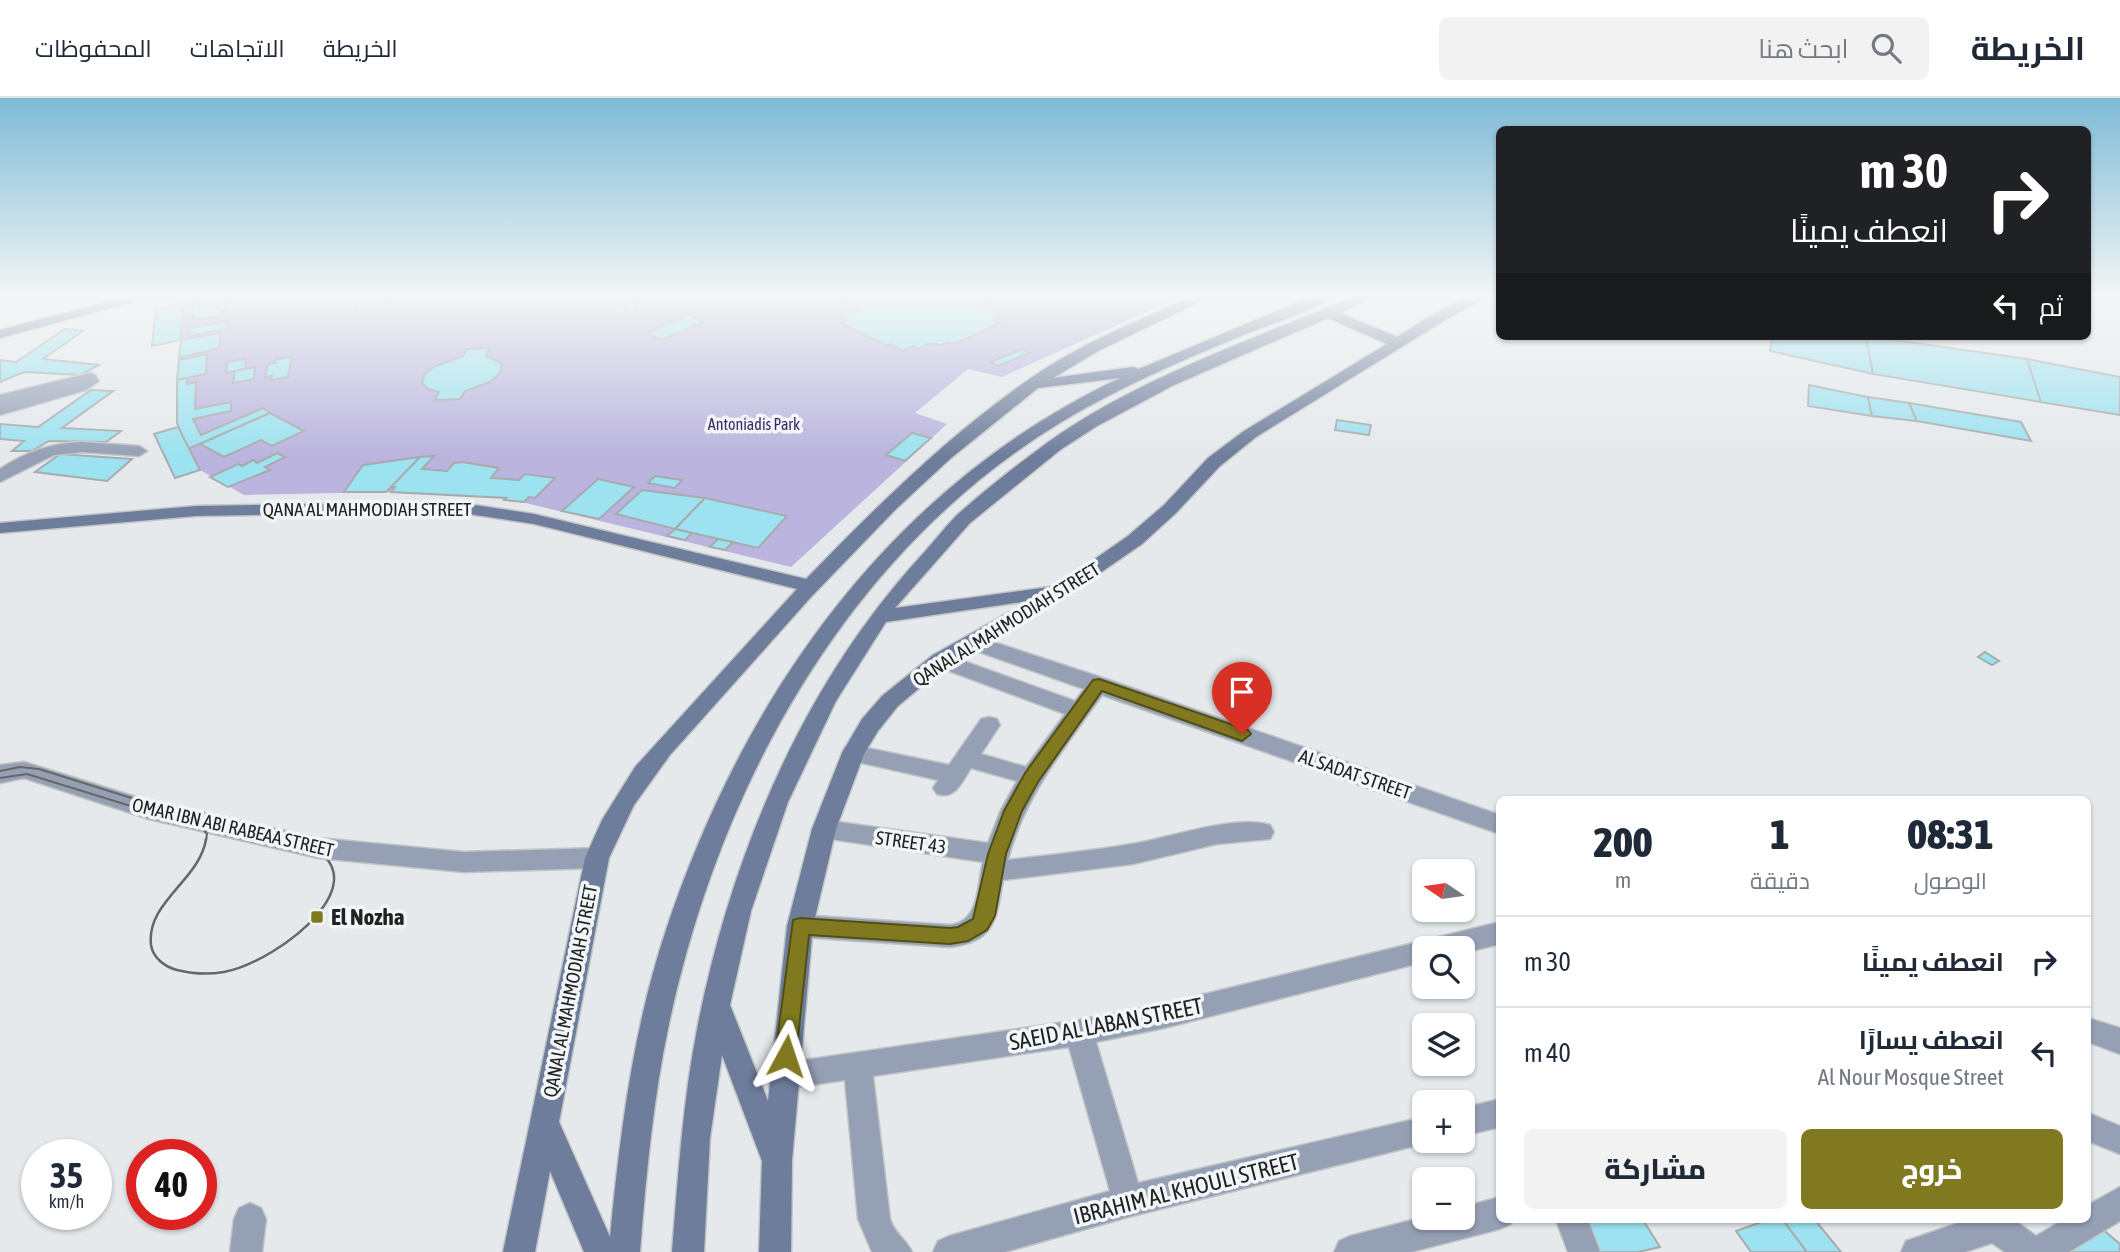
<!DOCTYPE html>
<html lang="ar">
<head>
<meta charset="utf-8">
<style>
  body { margin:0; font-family:"Asap Condensed",Cairo,sans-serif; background:#f2f2f3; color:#1f2937; direction:rtl; height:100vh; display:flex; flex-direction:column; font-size:26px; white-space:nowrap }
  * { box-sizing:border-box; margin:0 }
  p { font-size:23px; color:#747a83 }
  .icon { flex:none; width:38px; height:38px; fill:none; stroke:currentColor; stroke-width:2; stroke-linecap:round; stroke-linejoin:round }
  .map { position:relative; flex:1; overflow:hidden; direction:ltr }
  .drawer { position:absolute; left:1496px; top:698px; width:595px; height:427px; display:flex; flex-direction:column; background:#fff; border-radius:10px; box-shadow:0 2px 5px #0004; direction:rtl }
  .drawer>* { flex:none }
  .guide { position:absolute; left:1496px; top:28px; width:595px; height:214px; border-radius:10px; box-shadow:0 2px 5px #0004; direction:rtl; background:#202124; color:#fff; overflow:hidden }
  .needle { width:46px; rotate:283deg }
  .controls { position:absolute; left:1412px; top:761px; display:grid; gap:14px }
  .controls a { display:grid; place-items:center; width:63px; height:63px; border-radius:10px; background:#fff; box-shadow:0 2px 5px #0004; font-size:35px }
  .speed { position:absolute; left:21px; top:1041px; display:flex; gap:14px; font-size:35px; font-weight:700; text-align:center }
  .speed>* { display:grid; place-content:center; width:91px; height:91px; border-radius:50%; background:#fff; box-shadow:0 2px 5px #0004; line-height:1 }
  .speed small { font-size:18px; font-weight:400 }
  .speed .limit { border:10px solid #d22; background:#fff; color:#111 }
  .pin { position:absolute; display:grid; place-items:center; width:60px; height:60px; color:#fff; margin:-72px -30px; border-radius:50% 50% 50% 0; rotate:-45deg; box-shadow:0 0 7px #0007 }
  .pin .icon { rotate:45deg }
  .me { position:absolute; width:77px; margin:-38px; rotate:5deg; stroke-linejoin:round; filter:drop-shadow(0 0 5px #0008) }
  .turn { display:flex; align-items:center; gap:24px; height:147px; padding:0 28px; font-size:32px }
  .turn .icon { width:91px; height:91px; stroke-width:2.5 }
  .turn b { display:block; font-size:49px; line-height:60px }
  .then { display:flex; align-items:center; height:66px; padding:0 28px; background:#0003; gap:14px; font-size:26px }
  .eta { display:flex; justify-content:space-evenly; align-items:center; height:119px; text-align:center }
  .eta b { font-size:42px; font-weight:800; line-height:49px }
  .primary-button { display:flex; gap:14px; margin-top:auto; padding:14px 28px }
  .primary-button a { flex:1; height:80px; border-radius:10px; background:#80791f; color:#fff; font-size:28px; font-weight:800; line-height:80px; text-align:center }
  .primary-button a+a { background:#f2f2f3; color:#1f2937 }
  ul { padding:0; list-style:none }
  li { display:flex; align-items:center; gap:21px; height:91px; padding:0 28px; border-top:2px solid #e0e1e3 }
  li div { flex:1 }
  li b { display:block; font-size:26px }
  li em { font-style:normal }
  header { display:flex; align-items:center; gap:42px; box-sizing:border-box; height:98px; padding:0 35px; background:#fff; border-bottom:2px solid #e0e1e3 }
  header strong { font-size:33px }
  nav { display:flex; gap:38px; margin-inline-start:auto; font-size:24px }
  .search { width:490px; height:63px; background:#f2f2f3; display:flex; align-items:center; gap:18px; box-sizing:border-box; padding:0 24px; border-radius:10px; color:#747a83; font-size:26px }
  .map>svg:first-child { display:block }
</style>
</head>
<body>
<header>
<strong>الخريطة</strong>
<div class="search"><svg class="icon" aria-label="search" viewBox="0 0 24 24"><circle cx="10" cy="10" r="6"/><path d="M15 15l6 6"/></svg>ابحث هنا</div>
<nav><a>الخريطة</a><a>الاتجاهات</a><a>المحفوظات</a></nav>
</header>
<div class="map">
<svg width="2120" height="1154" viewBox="0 0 2120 1154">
  <rect width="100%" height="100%" fill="#e5e9eb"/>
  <path fill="#bab4de" d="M183 197H1184L1002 279 968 271 915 315 947 326 791 469 505 400 386 394 244 397 200 372 177 325Z"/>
  <g fill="#9ce2f0" stroke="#a7abac" stroke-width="2">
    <path d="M349 197H391L383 210 355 214 358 206 342 207Z"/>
    <path d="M853 197H969L985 205 981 207 1001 216 994 222 1000 225 954 246 948 244 941 247 930 245 918 251 913 248 903 253 891 246 887 248 841 225 847 222 837 217 860 211 845 204 856 199Z"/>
    <path d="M630 199 637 213 628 215 620 201Z"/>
    <path d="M221 200 220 204 225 203V213H221V217L194 222V217L184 219V211L193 210V205Z"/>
    <path d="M620 201 628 215 617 218 610 203Z"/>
    <path d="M182 205 181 242 152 248 156 210Z"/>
    <path d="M689 217 703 224 662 242 646 235Z"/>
    <path d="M227 223V231L189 238 190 230Z"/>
    <path d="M65 231 83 233 43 261 99 267 80 277 24 274 0 284V262L16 264Z"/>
    <path d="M220 235 219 250 179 260 181 242Z"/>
    <path d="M1772 238H1866L1873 276 1770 253Z"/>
    <path d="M1866 238 2027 261 2041 304 1873 276Z"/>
    <path d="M490 250 486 258 501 265 502 271 498 277 490 284 465 293 460 301 435 302 439 294 428 291 422 285 424 277 433 269 463 258 467 251Z"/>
    <path d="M1022 251 1030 255 998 268 990 264Z"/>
    <path d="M207 256 206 276 177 282 179 262Z"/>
    <path d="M292 259 288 279 271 282 272 278 265 279 268 266 275 265 276 261Z"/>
    <path d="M246 261 245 271 226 275 227 264Z"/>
    <path d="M2027 261 2120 279V317L2041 304Z"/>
    <path d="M255 269 254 281 233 285 235 273Z"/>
    <path d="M187 280V286L196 284 195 311 231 304V313L193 321 201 337 263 310 270 315 188 351 177 325V282Z"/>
    <path d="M1809 287 1868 299 1872 318 1808 308Z"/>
    <path d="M91 292 113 293 62 330 121 333 106 344 49 343 32 353H12L24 343 0 341V326L38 329Z"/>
    <path d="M1868 299 1909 305 1917 323 1872 318Z"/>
    <path d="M1909 305 2021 324 2031 343 1917 323Z"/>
    <path d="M270 315 304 333 272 348 261 342 224 359 200 346Z"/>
    <path d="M1337 322 1371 327 1369 337 1335 332Z"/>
    <path d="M178 329 200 372 175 380 154 336Z"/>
    <path d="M912 335 931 340 905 363 886 357Z"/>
    <path d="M277 355 285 359 265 369 270 372 228 389 210 379 238 366 242 368 253 362 257 365Z"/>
    <path d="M60 356 132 361 107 383 35 374Z"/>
    <path d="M434 358 422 371 447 373 454 365 462 364 499 370 491 380 519 382 525 376 555 380 535 400 529 399 524 404 504 402 506 400 391 394 395 389H390L420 359Z"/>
    <path d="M420 359 386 394H344L363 367Z"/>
    <path d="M655 378 682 382 675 390 648 385Z"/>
    <path d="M598 381 634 389 599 421 562 413Z"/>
    <path d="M642 392 705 400 675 431 616 416Z"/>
    <path d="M705 400 787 418 758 450 675 431Z"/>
    <path d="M675 431 692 435 685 442 667 438Z"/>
    <path d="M718 441 733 444 725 452 710 449Z"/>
    <path d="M1985 554 1999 563 1992 567 1978 559Z"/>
    <path d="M1582 1122H1643L1660 1149 1638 1154H1592Z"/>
    <path d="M1767 1122H1783L1807 1154H1751L1736 1133Z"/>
    <path d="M1783 1122H1815L1841 1154H1807Z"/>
    <path d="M2101 1130 2120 1146V1154H2070Z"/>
  </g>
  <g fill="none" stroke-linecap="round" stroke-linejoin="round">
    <g stroke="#c2c5c7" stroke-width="3">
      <g id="street">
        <path d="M48 197H75C69 203 54 203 48 197Z"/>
        <path d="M90 275 95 277 99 283 86 292 0 317V307L20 301 0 307V297Z"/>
        <path d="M82 344 139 348 147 353 139 358 82 354 54 357 0 384V371C26 354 51 345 82 344Z"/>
        <path d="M972 537 1106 581 1500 717V736L1102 597C1065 650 1024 698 1008 762 1049 757 1091 753 1132 746 1170 740 1234 716 1270 727L1274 734 1270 741 1217 746 1133 766 1003 782C996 820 996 844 950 849L800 839 791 836 787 828 791 820 800 817 950 827C980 824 977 787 983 764L824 740 816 738 812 731 816 724 824 722 988 745 1001 712 1017 683 971 670C962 683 956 702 937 696L933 690 938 682 853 663 845 661 842 655 845 649 853 647 949 667 981 621 989 619 997 621 1000 627 981 656 1026 669 1065 616 933 567 930 562 933 557H947L1075 603 1084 591 965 549 962 544 965 539Z"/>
        <path d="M24 664 149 703 318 740 464 754 597 750 606 753 609 760 606 767 597 770 464 774 318 760 149 721 24 680 0 685V667Z"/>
        <path d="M1500 824V846L1463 855V850H1424V864L1164 930 1096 944 1138 1085 1424 1019V1043H1435L1128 1119 1005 1154H933L938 1143 949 1138 1110 1093 1069 949 873 978 890 1121C894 1135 906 1141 912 1154H872L858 1121 845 982 784 991 774 987 770 978 774 969 784 965 1079 922 1164 906Z"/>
        <path d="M2088 920 2120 930V956L2088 944Z"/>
        <path d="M1500 1001V1029L1463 1038V1010Z"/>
        <path d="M2088 1015 2120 1028V1056L2088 1043Z"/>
        <path d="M2120 1089V1123L2069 1154H2005L1992 1145 1965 1154H1901L1906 1143 1967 1122H2014L2036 1138 2063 1122H2088V1107Z"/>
        <path d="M1500 1099V1122H1513L1511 1126 1500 1131 1411 1154H1334L1339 1143 1350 1138 1424 1119 1463 1120V1109Z"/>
        <path d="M250 1105 261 1110 266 1121 262 1154H230L234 1121 239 1110Z"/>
        <path d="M1556 1122H1588L1600 1154H1568Z"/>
      </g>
    </g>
    <g stroke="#c2c5c7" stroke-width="3">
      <g id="secondary">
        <path d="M133 197H158L0 240V232Z"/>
        <path d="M1195 197H1214L1100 252 1053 280 1133 269 1139 271 1315 197H1335C1315 213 1267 227 1241 238 1180 263 1120 289 1063 323 848 453 720 686 669 926 653 1001 646 1078 640 1154H584L550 1073 535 1154H503L585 760 602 722 635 669 797 491 534 426 455 414 196 418 0 435V425L196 408 455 404 534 416 806 481C880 405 957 328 1046 270 1093 240 1145 220 1195 197ZM1120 280C891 388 744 597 666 832 633 931 620 1036 610 1139L559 1024 609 760 634 707 670 657 811 499 896 411 951 360 1038 290Z"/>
        <path d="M1357 197H1377L1340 215 1397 239C1427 221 1457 197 1493 197L1450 219 1256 339 1220 368 1176 415 1142 446 1071 495 947 567 898 608 878 633 864 656 836 731 813 828 792 1062 791 1154H759L762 1063 722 957 710 1040 704 1154H672C678 1078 683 1001 698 926 732 756 802 589 919 460 932 446 944 430 957 417 985 392 1017 367 1047 345 1137 280 1255 241 1357 197ZM1328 220 1387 246 1244 333 1208 360 1164 407 1128 438 1056 488 895 510 970 425 1060 352 1097 328 1174 287ZM1029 503 933 557 882 598 862 621 842 655 812 731 787 828 768 1003 730 907 751 813 788 704 836 603 886 524Z"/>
      </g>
    </g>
    <use href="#street" fill="#96a0b5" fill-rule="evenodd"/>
    <use href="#secondary" fill="#6e7d9b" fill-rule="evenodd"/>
    <g stroke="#666868" stroke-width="2">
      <path d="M0 673 20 669 39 671 179 715 298 743"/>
      <path d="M0 680 27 676 202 730 207 736 206 743"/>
    </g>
    <path stroke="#666868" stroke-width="2.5" d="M206 741C200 782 146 804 151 847 153 860 165 869 177 872 193 876 207 877 224 874 279 864 397 773 292 741"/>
  </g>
  <linearGradient id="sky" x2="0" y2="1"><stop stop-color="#7ebbd6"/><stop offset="0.55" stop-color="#f3f5f6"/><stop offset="1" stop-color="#f3f5f6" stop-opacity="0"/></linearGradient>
  <rect width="2120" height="359" fill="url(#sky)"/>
  <path fill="#80791f" stroke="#534f14" stroke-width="2" d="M1099 581 1248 632 1251 636 1242 643 1102 593 1038 684 1022 713 1006 756 995 818 987 832 968 843 950 846 809 837 796 958 793 965 786 968 778 965 775 958 793 822 800 820 950 830 958 829 973 821 988 756 1004 713 1025 675 1093 582Z"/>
  <rect fill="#80791f" stroke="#f3f6f8" stroke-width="2.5" x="310" y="812" width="14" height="14" rx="3.5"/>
  <g text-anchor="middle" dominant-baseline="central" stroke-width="7" stroke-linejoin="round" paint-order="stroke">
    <g font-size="16" fill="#392a67" stroke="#f3f6f8">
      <text x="754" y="326">Antoniadis Park</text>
    </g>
    <g font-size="19" fill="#212222" stroke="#f3f6f8">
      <text x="367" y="411">QANA AL MAHMODIAH STREET</text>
      <text transform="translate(1006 526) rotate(-32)">QANAL AL MAHMODIAH STREET</text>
      <text transform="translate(1355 676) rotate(19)">AL SADAT STREET</text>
      <text transform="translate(233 729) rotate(13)">OMAR IBN ABI RABEAA STREET</text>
      <text transform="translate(911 744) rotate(8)">STREET 43</text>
      <text transform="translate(570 893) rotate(-79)">QANAL AL MAHMODIAH STREET</text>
    </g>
    <g font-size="23" font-weight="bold" fill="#212222" stroke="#f3f6f8" text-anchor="start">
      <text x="331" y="819">El Nozha</text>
    </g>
    <g font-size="23" fill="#212222" stroke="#f3f6f8">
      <text transform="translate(1106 926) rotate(-11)">SAEID AL LABAN STREET</text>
      <text transform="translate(1186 1091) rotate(-14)">IBRAHIM AL KHOULI STREET</text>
    </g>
  </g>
</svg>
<div class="controls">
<a><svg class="needle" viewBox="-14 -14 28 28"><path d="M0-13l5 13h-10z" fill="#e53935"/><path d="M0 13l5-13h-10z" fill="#747a83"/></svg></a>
<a><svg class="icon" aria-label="search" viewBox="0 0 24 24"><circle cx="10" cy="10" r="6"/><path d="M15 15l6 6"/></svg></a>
<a><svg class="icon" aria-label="layers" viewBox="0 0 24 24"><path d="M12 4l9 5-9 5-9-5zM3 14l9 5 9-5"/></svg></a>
<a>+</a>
<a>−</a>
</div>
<div class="speed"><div>35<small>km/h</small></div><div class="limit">40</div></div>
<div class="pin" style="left:1242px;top:636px;background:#d93025"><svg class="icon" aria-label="arrive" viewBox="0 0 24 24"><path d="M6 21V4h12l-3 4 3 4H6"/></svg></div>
<svg class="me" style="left:786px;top:958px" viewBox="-20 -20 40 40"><path d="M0-17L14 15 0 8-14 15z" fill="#80791f" stroke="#fff" stroke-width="4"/></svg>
<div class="guide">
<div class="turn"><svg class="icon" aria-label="right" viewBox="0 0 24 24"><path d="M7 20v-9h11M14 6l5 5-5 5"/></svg><div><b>30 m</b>انعطف يمينًا</div></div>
<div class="then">ثم<svg class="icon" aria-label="left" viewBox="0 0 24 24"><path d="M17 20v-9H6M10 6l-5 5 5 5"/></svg></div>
</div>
<section class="drawer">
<div class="eta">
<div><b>08:31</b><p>الوصول</p></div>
<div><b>1</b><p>دقيقة</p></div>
<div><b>200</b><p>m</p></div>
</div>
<ul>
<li><svg class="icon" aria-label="right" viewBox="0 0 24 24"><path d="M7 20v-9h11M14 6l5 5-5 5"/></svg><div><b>انعطف يمينًا</b></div><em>30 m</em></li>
<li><svg class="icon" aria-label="left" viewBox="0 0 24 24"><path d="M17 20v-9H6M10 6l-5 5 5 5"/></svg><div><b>انعطف يسارًا</b><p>Al Nour Mosque Street</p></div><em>40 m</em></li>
</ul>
<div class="primary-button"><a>خروج</a><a>مشاركة</a></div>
</section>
</div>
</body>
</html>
